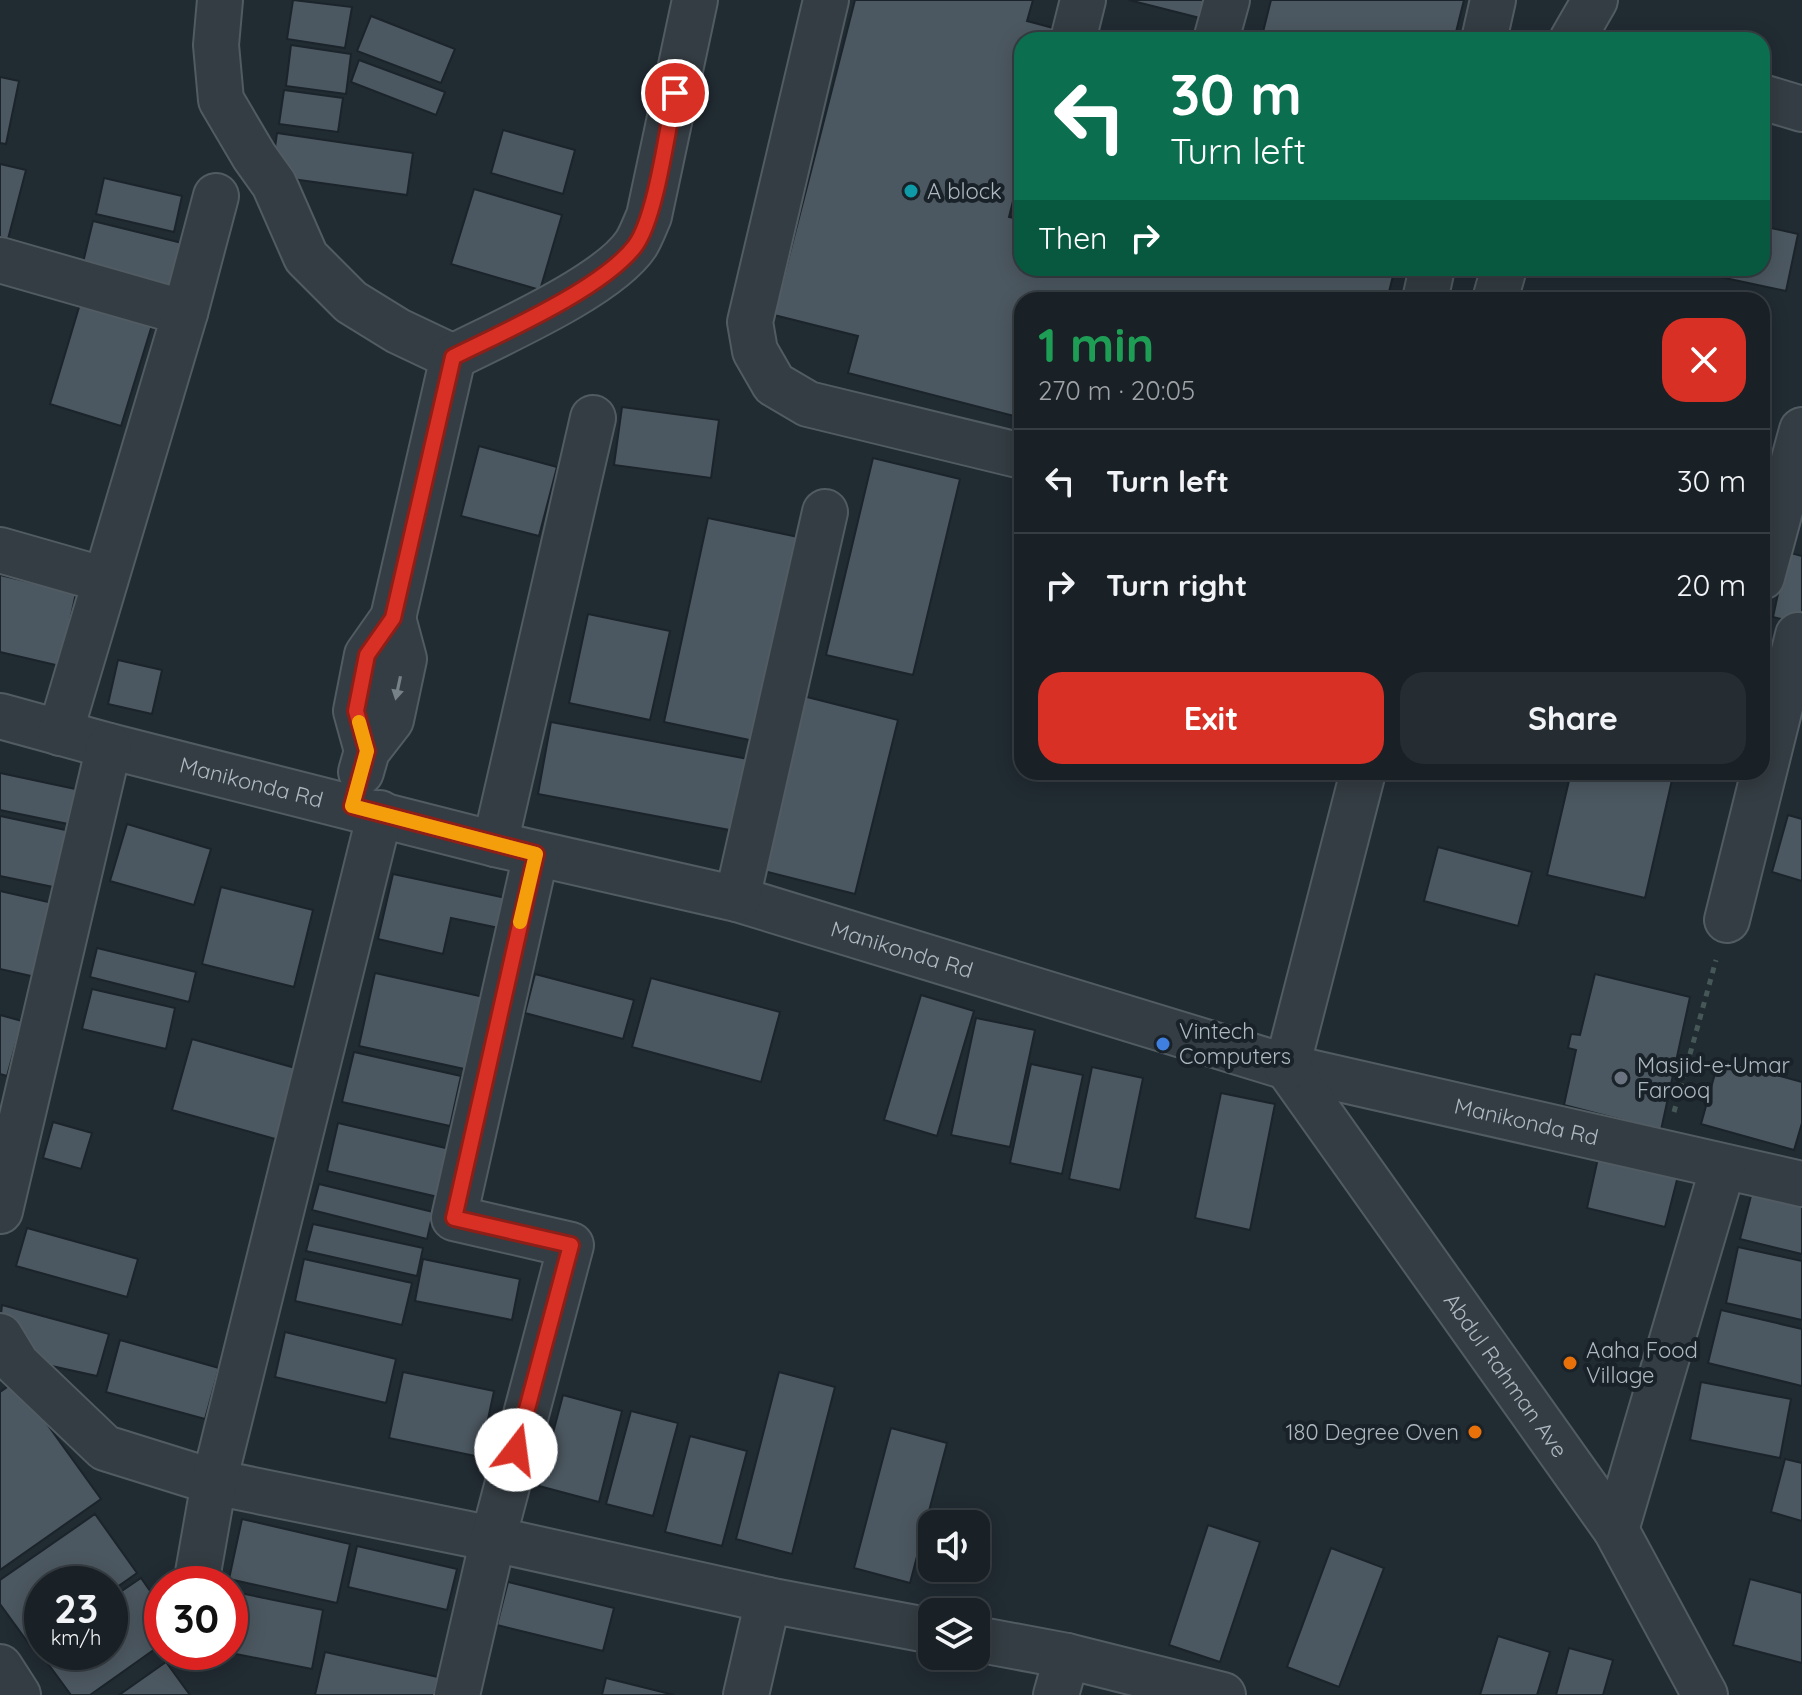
<!DOCTYPE html>
<html lang="en">
<head>
<meta charset="utf-8">
<style>
  body { margin:0; font-family:Quicksand,sans-serif; background:#262d32; color:#f1f3f6; height:100vh; display:flex; flex-direction:column; font-size:30px; white-space:nowrap }
  * { box-sizing:border-box; margin:0 }
  p { font-size:26px; color:#9fa3a7 }
  .icon { flex:none; width:44px; height:44px; fill:none; stroke:currentColor; stroke-width:2; stroke-linecap:round; stroke-linejoin:round }
  .map { position:relative; flex:1; overflow:hidden }
  .details { position:absolute; left:1014px; top:292px; width:756px; height:488px; display:flex; flex-direction:column; background:#192026; border-radius:24px; box-shadow:0 4px 20px #0003,0 0 0 2px #373e43 }
  .details>* { flex:none }
  .top-card { position:absolute; left:1014px; top:32px; width:756px; height:244px; border-radius:24px; box-shadow:0 4px 20px #0003,0 0 0 2px #373e43; background:#0b6e4f; color:#fff; overflow:hidden }
  .buttons { position:absolute; left:918px; top:1510px; display:grid; gap:16px }
  .buttons a { display:grid; place-items:center; width:72px; height:72px; border-radius:16px; background:#192026; box-shadow:0 4px 20px #0003,0 0 0 2px #373e43; font-size:40px }
  .speed { position:absolute; left:24px; top:1566px; display:flex; gap:16px; font-size:40px; font-weight:700; text-align:center }
  .speed>* { display:grid; place-content:center; width:104px; height:104px; border-radius:50%; background:#192026; box-shadow:0 4px 20px #0003,0 0 0 2px #373e43; line-height:1 }
  .speed small { font-size:20px; font-weight:400 }
  .speed .limit { border:12px solid #d22; background:#fff; color:#111 }
  .pin { position:absolute; display:grid; place-items:center; width:68px; height:68px; color:#fff; margin:-34px; border:4px solid #fff; border-radius:50%; box-shadow:0 2px 8px #0007 }
  .me { position:absolute; width:88px; margin:-44px; rotate:15deg; stroke-linejoin:round; filter:drop-shadow(0 0 6px #0008) }
  .turn { display:flex; align-items:center; gap:28px; height:168px; padding:0 24px; font-size:36px }
  .turn .icon { width:104px; height:104px; stroke-width:2.5 }
  .turn b { display:block; font-size:56px; line-height:68px }
  .then { display:flex; align-items:center; height:76px; padding:0 24px; background:#0003; gap:16px; font-size:30px }
  .round { display:grid; place-items:center; flex:none; width:84px; height:84px; border-radius:24px; background:#262d32 }
  .summary { display:flex; align-items:center; justify-content:space-between; height:136px; padding:0 24px }
  h1 { font-size:48px; font-weight:800; line-height:60px; color:#1e9e55 }
  .action { display:flex; gap:16px; margin-top:auto; padding:16px 24px }
  .action a { flex:1; height:92px; border-radius:24px; background:#d93025; color:#fff; font-size:32px; font-weight:800; line-height:92px; text-align:center }
  .action a+a { background:#262d32; color:#f1f3f6 }
  ul { padding:0; list-style:none }
  li { display:flex; align-items:center; gap:24px; height:104px; padding:0 24px; border-top:2px solid #373e43 }
  li div { flex:1 }
  li b { display:block; font-size:30px }
  li em { font-style:normal }
  .map>svg:first-child { display:block }
</style>
</head>
<body>
<div class="map">
<svg width="1802" height="1695" viewBox="0 0 1802 1695">
  <rect width="100%" height="100%" fill="#212b32"/>
  <g fill="#4c5861" stroke="#1b242a" stroke-width="2">
    <path d="M293 0 352 7 345 48 287 39Z"/>
    <path d="M855 0H1033L1027 21 1057 29 1054 40H1022V165L1009 217 1022 220V268H1395L1387 300H1022V418L848 373 858 336 774 315Z"/>
    <path d="M1129 0H1204L1200 18Z"/>
    <path d="M1271 0H1464L1454 40H1261Z"/>
    <path d="M371 16 455 49 441 83 357 51Z"/>
    <path d="M291 45 351 54 346 94 286 86Z"/>
    <path d="M359 60 445 92 436 115 351 82Z"/>
    <path d="M0 77 19 81 6 144 0 143Z"/>
    <path d="M284 90 343 98 338 132 279 124Z"/>
    <path d="M503 130 575 150 563 194 491 173Z"/>
    <path d="M277 133 413 153 407 195 271 176Z"/>
    <path d="M0 164 26 170 8 239 0 237Z"/>
    <path d="M104 178 182 196 174 232 96 214Z"/>
    <path d="M474 189 562 215 540 290 451 264Z"/>
    <path d="M93 221 182 243 170 293 81 271Z"/>
    <path d="M1762 226 1798 234 1786 291 1692 271V268H1762Z"/>
    <path d="M80 304 152 325 121 426 50 404Z"/>
    <path d="M622 407 719 420 711 478 614 465Z"/>
    <path d="M479 446 557 467 539 536 461 516Z"/>
    <path d="M873 458 960 479 913 675 826 655Z"/>
    <path d="M708 518 803 538 759 742 664 722Z"/>
    <path d="M1787 552 1802 556V624L1773 617Z"/>
    <path d="M0 575 76 593 60 666 0 652Z"/>
    <path d="M588 614 670 631 650 720 569 703Z"/>
    <path d="M118 660 162 670 152 714 108 704Z"/>
    <path d="M803 696 898 720 855 894 760 870Z"/>
    <path d="M551 722 748 759 735 831 538 794Z"/>
    <path d="M1571 772H1636L1672 780 1645 898 1547 875Z"/>
    <path d="M0 773 80 790 73 825 0 810Z"/>
    <path d="M1788 815 1802 819V881L1772 872Z"/>
    <path d="M0 816 75 832 63 889 0 876Z"/>
    <path d="M127 824 211 849 194 905 110 881Z"/>
    <path d="M1438 847 1532 872 1518 926 1424 901Z"/>
    <path d="M393 874 506 898 499 928 451 918 443 954 378 939Z"/>
    <path d="M221 887 313 910 294 987 202 964Z"/>
    <path d="M0 891 57 904 40 978 0 969Z"/>
    <path d="M97 948 196 972 189 1002 90 977Z"/>
    <path d="M375 973 484 997 469 1070 359 1046Z"/>
    <path d="M535 974 634 1000 623 1039 525 1013Z"/>
    <path d="M1595 974 1690 997 1661 1130 1564 1105 1576 1050 1568 1048 1571 1034 1580 1035Z"/>
    <path d="M651 978 780 1012 761 1082 632 1047Z"/>
    <path d="M92 989 175 1008 166 1049 82 1029Z"/>
    <path d="M921 995 974 1011 937 1136 884 1120Z"/>
    <path d="M0 1015 22 1021 7 1076 0 1074Z"/>
    <path d="M976 1018 1035 1030 1010 1147 951 1135Z"/>
    <path d="M192 1039 306 1071 286 1142 172 1110Z"/>
    <path d="M354 1052 461 1076 450 1126 342 1102Z"/>
    <path d="M1719 1059 1802 1082V1123L1794 1150 1701 1124Z"/>
    <path d="M1031 1064 1083 1075 1062 1174 1010 1163Z"/>
    <path d="M1092 1067 1143 1078 1120 1190 1069 1179Z"/>
    <path d="M1221 1093 1275 1104 1250 1230 1195 1218Z"/>
    <path d="M53 1122 92 1133 81 1169 43 1158Z"/>
    <path d="M338 1123 450 1149 438 1197 327 1171Z"/>
    <path d="M1600 1149 1680 1168 1665 1227 1587 1208Z"/>
    <path d="M319 1184 433 1212 427 1239 312 1210Z"/>
    <path d="M1754 1184 1802 1195V1254L1740 1239Z"/>
    <path d="M313 1224 423 1248 417 1276 306 1251Z"/>
    <path d="M27 1228 138 1259 127 1297 16 1266Z"/>
    <path d="M1738 1247 1802 1261V1320L1726 1303Z"/>
    <path d="M304 1259 412 1283 402 1325 295 1301Z"/>
    <path d="M423 1259 520 1279 512 1320 415 1301Z"/>
    <path d="M2 1305 109 1334 97 1376 20 1359 0 1324Z"/>
    <path d="M1721 1310 1802 1329V1386L1708 1363Z"/>
    <path d="M285 1332 396 1359 386 1403 275 1377Z"/>
    <path d="M120 1340 219 1368 205 1419 106 1392Z"/>
    <path d="M403 1372 494 1391 480 1457 389 1438Z"/>
    <path d="M779 1372 835 1387 792 1554 736 1539Z"/>
    <path d="M16 1381 101 1499 0 1570V1392Z"/>
    <path d="M1701 1382 1791 1399 1780 1458 1690 1440Z"/>
    <path d="M563 1395 622 1411 599 1502 539 1486Z"/>
    <path d="M631 1411 678 1423 653 1516 606 1504Z"/>
    <path d="M891 1428 947 1443 910 1583 854 1568Z"/>
    <path d="M690 1436 747 1451 722 1546 665 1532Z"/>
    <path d="M1785 1459 1802 1463V1521L1771 1512Z"/>
    <path d="M95 1514 137 1573 110 1592V1584H42V1640L32 1648 0 1604V1580Z"/>
    <path d="M242 1519 350 1544 337 1603 229 1579Z"/>
    <path d="M1208 1525 1260 1542 1220 1662 1169 1645Z"/>
    <path d="M357 1546 457 1569 447 1610 348 1587Z"/>
    <path d="M1331 1548 1384 1568 1339 1687 1287 1667Z"/>
    <path d="M141 1578 162 1608V1644L90 1695H71L38 1650 42 1647V1652H110V1599Z"/>
    <path d="M1750 1579 1802 1593V1663L1733 1645Z"/>
    <path d="M508 1582 614 1608 603 1651 497 1625Z"/>
    <path d="M230 1591 323 1610 312 1669 226 1652H230Z"/>
    <path d="M1498 1636 1550 1652 1537 1695H1480Z"/>
    <path d="M1569 1648 1613 1660 1603 1695H1556Z"/>
    <path d="M325 1652 438 1677 434 1695H315Z"/>
    <path d="M166 1662 190 1695H119Z"/>
    <path d="M606 1678 674 1695H602Z"/>
  </g>
  <g fill="none" stroke-linecap="round" stroke-linejoin="round">
    <g stroke="#515b62" stroke-width="48">
      <g id="minor">
        <path d="M220 0 216 45 221 100 254 156 274 184 306 257 351 302 398 331 453 357"/>
        <path d="M826 0 750 322 755 351 774 384 808 404 1022 456"/>
        <path d="M1073 40 1083 0"/>
        <path d="M1216 40 1227 0"/>
        <path d="M1484 40 1493 0"/>
        <path d="M1572 40 1595 0"/>
        <path d="M1762 97 1802 109"/>
        <path d="M0 260 185 313"/>
        <path d="M1425 300 1432 268"/>
        <path d="M1495 300 1504 268"/>
        <path d="M453 357C500 333 608 286 636 244 641 236 645 225 649 216L695 0"/>
        <path d="M0 550 105 580"/>
        <path d="M1762 577 1802 430"/>
        <path id="s1" d="M0 716 109 746 495 844 737 899 1287 1067 1802 1184"/>
        <path d="M60 733 185 313 216 196"/>
        <path d="M367 751 356 711 367 655 393 618 453 357"/>
        <path d="M361 772 367 751 391 720 404 659 393 618"/>
        <path d="M495 844 593 418"/>
        <path d="M737 899 825 512"/>
        <path d="M1727 920 1798 635"/>
        <path id="s2" d="M1287 1067 1616 1530 1705 1695"/>
        <path d="M1287 1067 1363 772"/>
        <path d="M0 1211 109 746"/>
        <path d="M0 1336 17 1364 105 1448 214 1482 493 1539 768 1600"/>
        <path d="M1616 1530 1723 1167"/>
        <path d="M196 1584 214 1482 380 813"/>
        <path d="M976 1639 1067 1656 1223 1695"/>
        <path d="M0 1667 18 1695"/>
        <path d="M457 1695 493 1539 571 1245 454 1218 536 854"/>
        <path d="M746 1695 768 1600 932 1631"/>
        <path d="M1056 1695 1067 1656"/>
      </g>
    </g>
    <path stroke="#465757" stroke-width="5" stroke-dasharray="6 6" stroke-linecap="butt" d="M1674 1112 1716 960"/>
    <use href="#minor" stroke="#343d43" stroke-width="44"/>
  </g>
  <defs><path id="oneway-solid" d="M-6-.8H1V-3.2L6.5 0L1 3.2V.8H-6Z" transform="scale(2)"/></defs>
  <use fill="#778188" href="#oneway-solid" transform="translate(398 688) rotate(102)"/>
  <g fill="none" stroke-linecap="round" stroke-linejoin="round">
    <g stroke="#8d1f18" stroke-width="20">
      <path id="route" d="M516 1450 571 1245 454 1218 536 854 352 806 367 751 356 711 367 655 393 618 453 357C503 332 602 289 635 246 656 218 667 130 675 93"/>
    </g>
    <use href="#route" stroke="#d93025" stroke-width="14"/>
    <path stroke="#f59e0b" stroke-width="14" d="M359 722 367 751 352 806 536 854 520 922"/>
  </g>
  <circle fill="#0f9aa8" stroke="#192228" stroke-width="3" cx="911" cy="191" r="8"/>
  <circle fill="#3f7fe0" stroke="#192228" stroke-width="3" cx="1163" cy="1044" r="8"/>
  <circle fill="#6b7280" stroke="#192228" stroke-width="3" cx="1621" cy="1078" r="8"/>
  <g fill="#e8710a" stroke="#192228" stroke-width="3">
    <circle cx="1570" cy="1363" r="8"/>
    <circle cx="1475" cy="1432" r="8"/>
  </g>
  <g text-anchor="middle" dominant-baseline="central" stroke-width="8" stroke-linejoin="round" paint-order="stroke">
    <g font-size="22" fill="#aeb8c1" stroke="#192228" text-anchor="start">
      <text x="927" y="191">A block</text>
      <text x="1179" y="1031">Vintech<tspan x="1179" dy="25">Computers</tspan></text>
      <text x="1637" y="1065">Masjid-e-Umar<tspan x="1637" dy="25">Farooq</tspan></text>
      <text x="1586" y="1350">Aaha Food<tspan x="1586" dy="25">Village</tspan></text>
      <text x="1459" y="1432" text-anchor="end">180 Degree Oven</text>
    </g>
    <g font-size="22" fill="#aeb8c1" stroke="#192228">
      <text stroke="none"><textPath href="#s1" startOffset="260">Manikonda Rd</textPath></text>
      <text stroke="none"><textPath href="#s1" startOffset="932">Manikonda Rd</textPath></text>
      <text stroke="none"><textPath href="#s1" startOffset="1580">Manikonda Rd</textPath></text>
      <text stroke="none"><textPath href="#s2" startOffset="378">Abdul Rahman Ave</textPath></text>
    </g>
  </g>
</svg>
<div class="buttons">
<a><svg class="icon" aria-label="sound" viewBox="0 0 24 24"><path d="M4 9h4l5-4v14l-5-4H4zM17 9q2 3 0 6"/></svg></a>
<a><svg class="icon" aria-label="layers" viewBox="0 0 24 24"><path d="M12 4l9 5-9 5-9-5zM3 14l9 5 9-5"/></svg></a>
</div>
<div class="speed"><div>23<small>km/h</small></div><div class="limit">30</div></div>
<div class="pin" style="left:675px;top:93px;background:#d93025"><svg class="icon" aria-label="arrive" viewBox="0 0 24 24"><path d="M6 21V4h12l-3 4 3 4H6"/></svg></div>
<svg class="me" style="left:516px;top:1450px" viewBox="-20 -20 40 40"><circle r="19" fill="#fff"/><path d="M0-13L10 11 0 6-10 11z" fill="#d93025"/></svg>
<div class="top-card">
<div class="turn"><svg class="icon" aria-label="left" viewBox="0 0 24 24"><path d="M17 20v-9H6M10 6l-5 5 5 5"/></svg><div><b>30 m</b>Turn left</div></div>
<div class="then">Then<svg class="icon" aria-label="right" viewBox="0 0 24 24"><path d="M7 20v-9h11M14 6l5 5-5 5"/></svg></div>
</div>
<section class="details">
<div class="summary"><div><h1>1 min</h1><p>270 m · 20:05</p></div><a class="round" style="background:#d93025;color:#fff"><svg class="icon" aria-label="close" viewBox="0 0 24 24"><path d="M6 6l12 12M18 6L6 18"/></svg></a></div>
<ul>
<li><svg class="icon" aria-label="left" viewBox="0 0 24 24"><path d="M17 20v-9H6M10 6l-5 5 5 5"/></svg><div><b>Turn left</b></div><em>30 m</em></li>
<li><svg class="icon" aria-label="right" viewBox="0 0 24 24"><path d="M7 20v-9h11M14 6l5 5-5 5"/></svg><div><b>Turn right</b></div><em>20 m</em></li>
</ul>
<div class="action"><a>Exit</a><a>Share</a></div>
</section>
</div>
</body>
</html>
